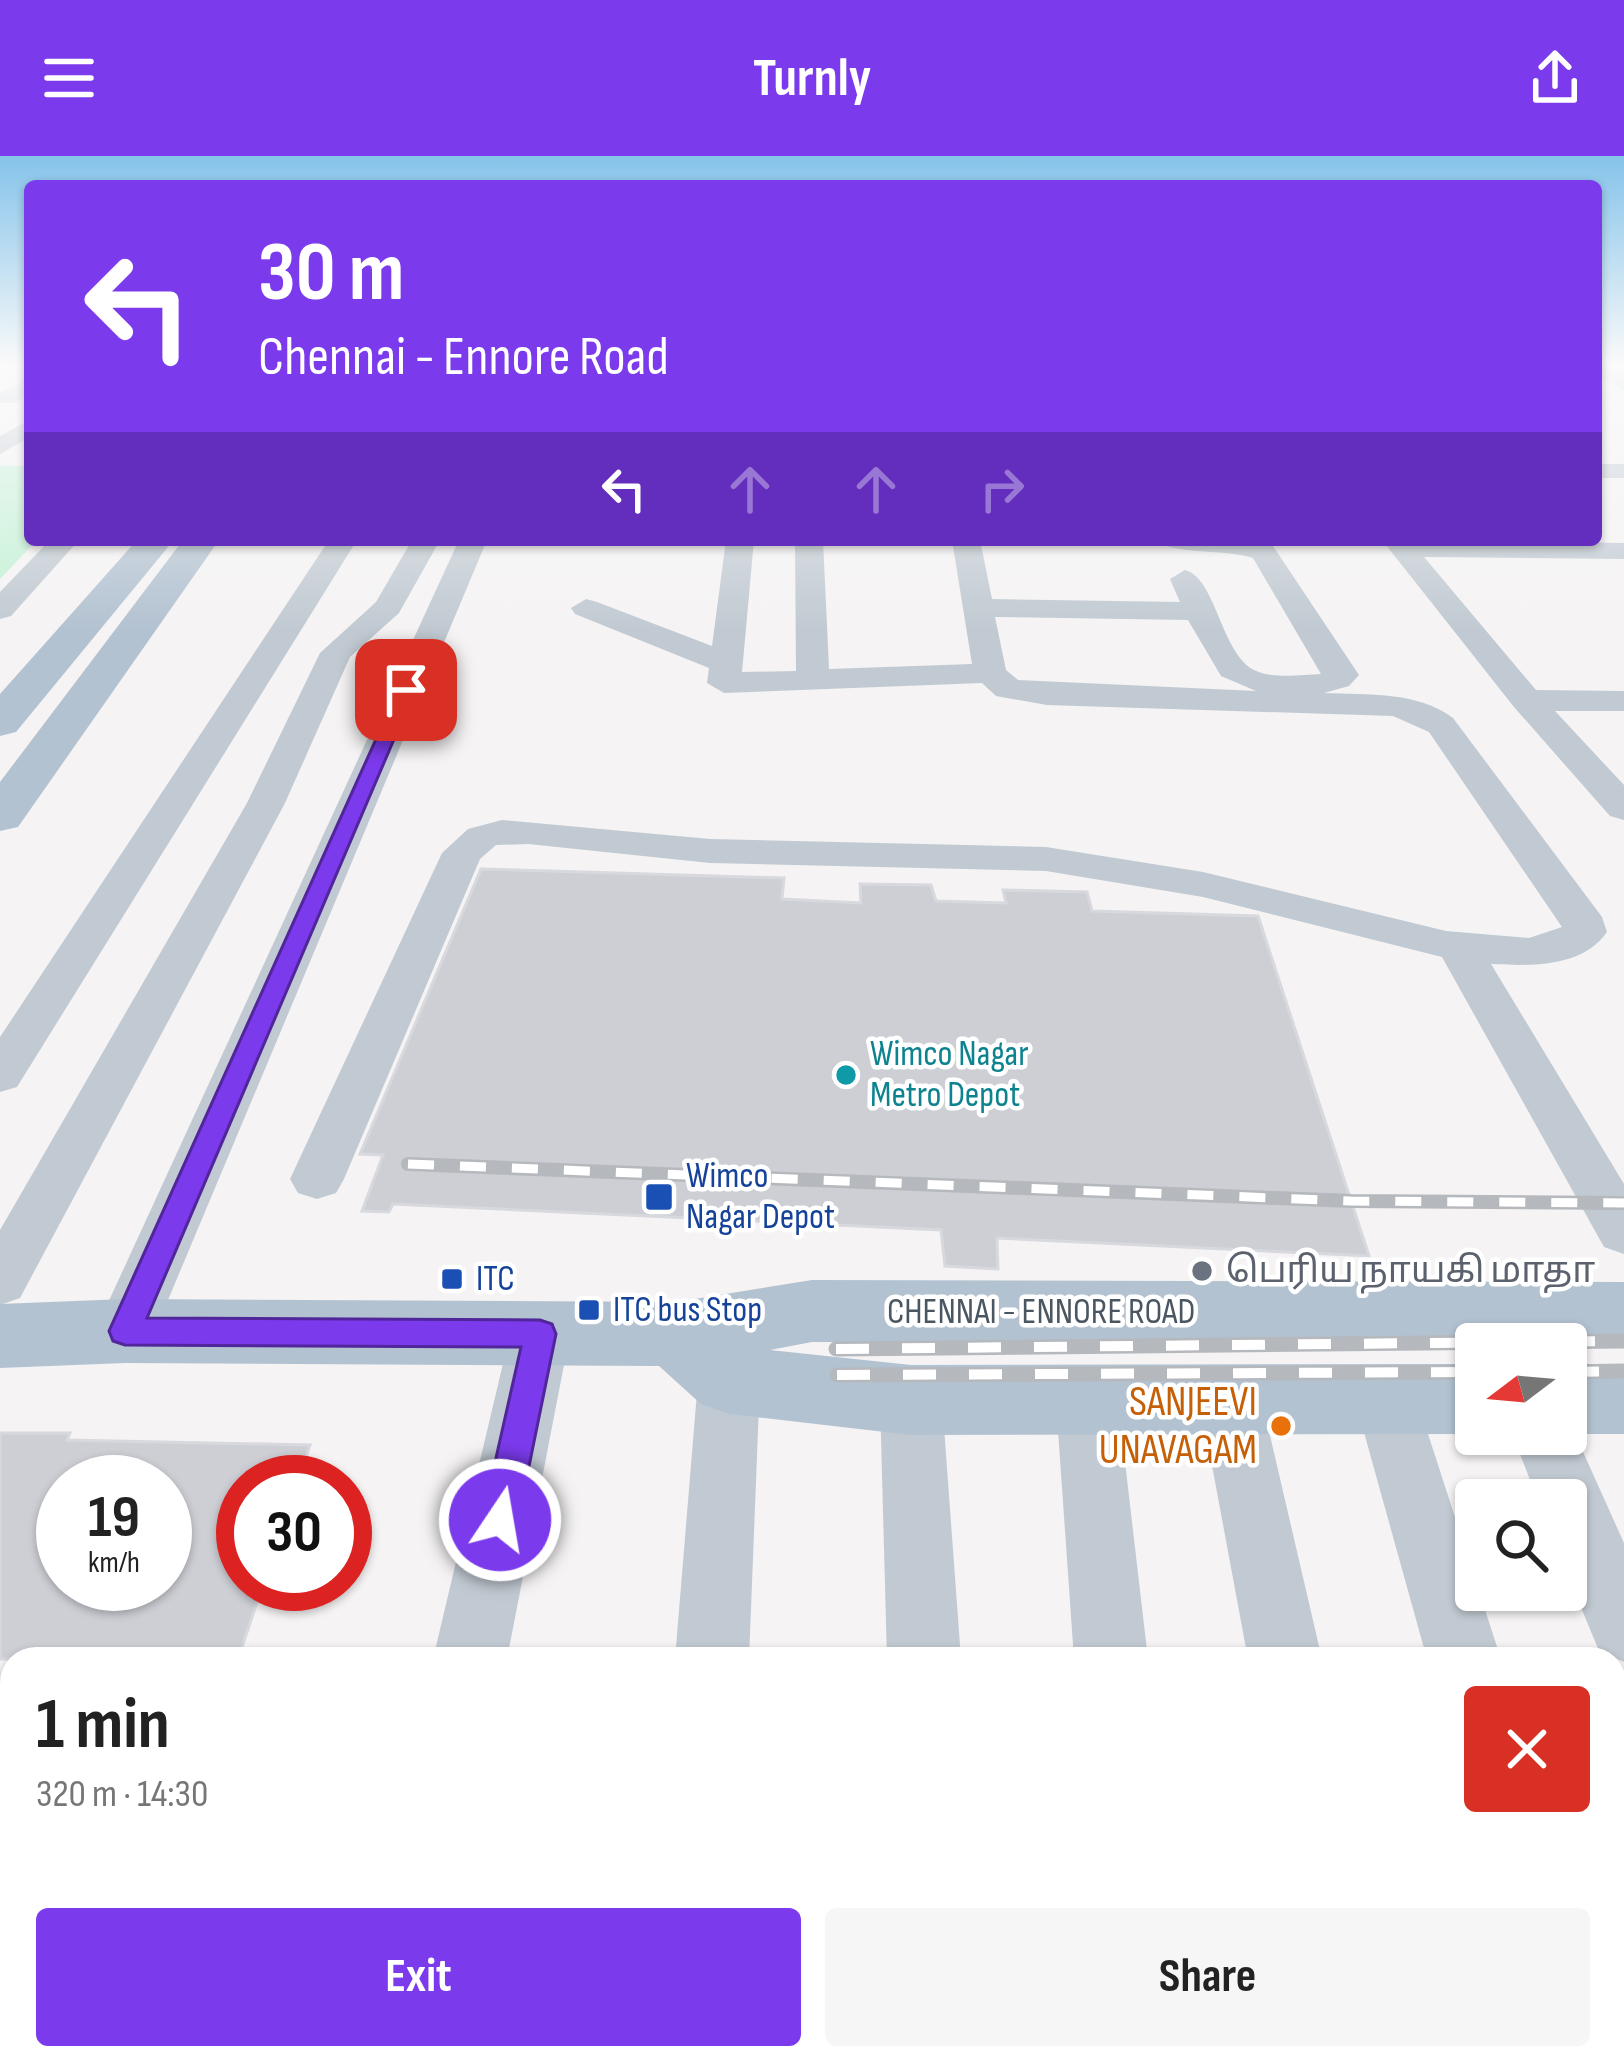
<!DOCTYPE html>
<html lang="en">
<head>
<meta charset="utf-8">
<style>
  body { margin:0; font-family:"Sofia Sans Condensed","Noto Sans Tamil",sans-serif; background:#f6f6f6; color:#222; height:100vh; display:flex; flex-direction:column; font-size:45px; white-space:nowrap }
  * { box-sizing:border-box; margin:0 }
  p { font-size:39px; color:#767676 }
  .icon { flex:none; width:66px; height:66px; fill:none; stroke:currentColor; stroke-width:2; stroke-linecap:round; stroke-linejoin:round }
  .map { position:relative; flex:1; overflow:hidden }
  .side { position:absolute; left:0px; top:1491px; width:1626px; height:423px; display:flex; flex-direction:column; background:#fff; border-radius:36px 36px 0 0; box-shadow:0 3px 9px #0004 }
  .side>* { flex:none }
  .banner { position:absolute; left:24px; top:24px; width:1578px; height:366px; border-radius:12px; box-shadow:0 3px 9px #0004; background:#7c3aed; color:#fff; overflow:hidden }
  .needle { width:78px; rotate:254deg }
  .controls { position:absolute; left:1455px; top:1167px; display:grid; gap:24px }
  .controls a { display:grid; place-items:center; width:132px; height:132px; border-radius:12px; background:#fff; box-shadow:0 3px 9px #0004; font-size:60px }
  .speed { position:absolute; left:36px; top:1299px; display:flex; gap:24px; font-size:60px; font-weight:700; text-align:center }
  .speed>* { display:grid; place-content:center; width:156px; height:156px; border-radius:50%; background:#fff; box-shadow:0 3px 9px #0004; line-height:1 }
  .speed small { font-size:30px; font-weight:400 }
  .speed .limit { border:18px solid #d22; background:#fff; color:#111 }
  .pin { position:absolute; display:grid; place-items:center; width:102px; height:102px; color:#fff; margin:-51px; border-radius:24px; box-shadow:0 6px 18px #0006 }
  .me { position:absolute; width:132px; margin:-66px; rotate:12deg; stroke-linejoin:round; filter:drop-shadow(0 0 9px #0008) }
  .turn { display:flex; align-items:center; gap:42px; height:252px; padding:0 36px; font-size:54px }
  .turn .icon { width:156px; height:156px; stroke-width:2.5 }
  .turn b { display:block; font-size:84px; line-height:102px }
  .lanes { display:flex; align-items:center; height:114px; padding:0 36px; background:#0003; justify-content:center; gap:60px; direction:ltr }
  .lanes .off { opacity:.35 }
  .round { display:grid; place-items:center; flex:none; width:126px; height:126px; border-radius:12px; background:#f6f6f6 }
  .overview { display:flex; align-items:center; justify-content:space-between; height:204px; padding:0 36px }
  h1 { font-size:72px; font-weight:700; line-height:90px }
  .cta { display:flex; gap:24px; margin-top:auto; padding:24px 36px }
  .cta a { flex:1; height:138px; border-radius:12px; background:#7c3aed; color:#fff; font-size:48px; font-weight:700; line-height:138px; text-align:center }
  .cta a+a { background:#f6f6f6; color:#222 }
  header { display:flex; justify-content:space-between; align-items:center; height:156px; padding:0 36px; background:#7c3aed; color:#fff; font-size:54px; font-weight:700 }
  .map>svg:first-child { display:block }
</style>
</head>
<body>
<header><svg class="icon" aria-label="menu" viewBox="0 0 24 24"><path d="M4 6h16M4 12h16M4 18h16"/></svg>Turnly<svg class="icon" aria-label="share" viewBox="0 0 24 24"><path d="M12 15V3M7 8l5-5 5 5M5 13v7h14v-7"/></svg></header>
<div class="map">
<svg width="1624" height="1913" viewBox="0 0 1624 1913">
  <rect width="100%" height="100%" fill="#f5f3f3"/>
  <path fill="#c3f1d5" d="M0 310H30V384H37L0 423Z"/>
  <g fill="#cdcfd5" stroke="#d7d9de" stroke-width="3" fill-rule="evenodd">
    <path d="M481 713 784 722 782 743 861 747 860 728 931 729 936 745 1006 747 1003 734 1087 736 1092 755 1258 760 1369 1100 997 1082 998 1113 945 1110 941 1074 393 1048 389 1056 362 1055 383 999 360 998Z"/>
    <path d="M0 1277H70L67 1284 310 1289 297 1326H243V1428H263L238 1503H0ZM63 1326H165V1428H63Z"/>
  </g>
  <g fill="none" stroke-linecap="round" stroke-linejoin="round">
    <g fill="#c1cad2" fill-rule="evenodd">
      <path d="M1596 207H1605L1624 220V235L1596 219Z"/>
      <path d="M30 222V237L15 247H0V237Z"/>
      <path d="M30 264V281L0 298V280Z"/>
      <rect x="1596" y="308" width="28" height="14"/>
      <path d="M50 384H79L11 460 0 463V436Z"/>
      <path d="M329 384H357L17 931 0 936V881Z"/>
      <path d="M412 384H440L399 457 350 501 285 647 20 1142 0 1149V1074L247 647 320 497 376 446Z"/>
      <path d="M459 384H487L155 1175 146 1193 125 1200 104 1193 95 1175Z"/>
      <path d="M726 384H754L742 516 796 515 795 384H823L829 513 972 508 952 384H980L992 443 1180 446 1170 423 1185 414C1216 422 1221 497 1254 514 1272 523 1302 519 1321 518L1253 402C1227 393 1172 399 1156 384H1254L1273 390 1359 519 1349 530 1324 537C1368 539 1417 535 1453 562L1602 761 1607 776C1582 812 1530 810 1491 808L1624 1028V1098L1604 1091 1442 801 1203 741 1046 715 710 707 528 688 496 689 480 703 344 1023 336 1037 317 1043 298 1037 290 1023 442 697 468 673 502 664 710 683 1046 691 1203 716 1446 775 1529 782 1562 771 1429 576 1393 560 1047 549 996 540 982 527 724 537 707 527 709 512 575 458 571 452 586 443 597 446 712 490ZM995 461 1188 464 1221 520 1256 535 1018 524 1006 514Z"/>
      <path d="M1382 384 1624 387V403L1424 401 1536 534 1624 535V555H1555L1624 629V664L1610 660 1514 551Z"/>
      <path d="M540 1153 561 1160 570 1178 507 1503H433L510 1178 519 1160Z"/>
      <path d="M729 1197 751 1205 760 1224 749 1503H675L698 1224 707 1205Z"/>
      <path d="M911 1217 933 1225 942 1244 961 1503H887L880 1244 889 1225Z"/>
      <path d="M1386 1217 1408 1225 1417 1244 1501 1503H1427L1355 1244 1364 1225Z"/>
      <path d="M1231 1218 1253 1226 1262 1245 1322 1503H1248L1200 1245 1209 1226Z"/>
      <path d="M1087 1219 1109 1227 1118 1246 1148 1503H1074L1056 1246 1065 1227Z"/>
      <path d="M1566 1258 1624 1387V1506L1599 1495 1566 1415V1344H1538L1512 1278H1566Z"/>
      <path d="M1614 1869 1624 1888V1913H1543L1540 1902H1614Z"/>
      <path d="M339 1902H429L427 1913H337Z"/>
      <path d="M642 1902H732L731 1913H641Z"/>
      <rect x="900" y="1902" width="90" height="11"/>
      <path d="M1103 1902H1193L1194 1913H1104Z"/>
      <path d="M1324 1902H1414L1416 1913H1326Z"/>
    </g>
    <g fill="#b3c2d1" fill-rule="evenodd">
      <path d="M137 384H163L168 391 16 576 0 580V538Z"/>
      <path d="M183 384H219L18 671 0 675V626Z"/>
      <path d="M812 1124 1624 1126V1190L812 1186 770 1194 911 1209 1476 1208V1278L911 1279 729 1258 701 1248 659 1210 125 1207 0 1212V1148L125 1143 676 1146Z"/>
      <path d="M1566 1208H1624V1278H1565Z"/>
    </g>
    <g stroke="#b5b8bd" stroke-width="14">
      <path id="rail-far1" d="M408 1008 1351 1045 1624 1047"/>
    </g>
    <g stroke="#b5b8bd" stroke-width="15">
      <g id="rail">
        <path d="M836 1193 1624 1185"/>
        <path d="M1566 1216 1624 1215"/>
        <path d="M837 1219 1476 1216"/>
      </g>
    </g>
    <use href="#rail-far1" stroke="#fff" stroke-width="9" stroke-dasharray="26" stroke-linecap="butt"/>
    <use href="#rail" stroke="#fff" stroke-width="10" stroke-dasharray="33" stroke-linecap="butt"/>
  </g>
  <linearGradient id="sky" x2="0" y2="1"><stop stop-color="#85c3ea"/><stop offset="0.44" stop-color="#fafafa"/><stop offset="1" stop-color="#fafafa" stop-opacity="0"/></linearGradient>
  <rect width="1624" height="474" fill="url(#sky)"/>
  <path fill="#7c3aed" stroke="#51269a" stroke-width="3" d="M400 530 415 534 147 1162 540 1164 552 1168 556 1178 518 1364 513 1376 500 1381 487 1376 482 1364 521 1191 125 1189 113 1185 109 1175Z"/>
  <circle fill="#0f9aa8" stroke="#fff" stroke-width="4.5" cx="846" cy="919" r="12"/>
  <g fill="#1a4fb4" stroke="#fff" stroke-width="4.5">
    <rect x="644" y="1026" width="30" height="30" rx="6"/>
    <rect x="440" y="1111" width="24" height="24" rx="6"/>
    <rect x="577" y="1142" width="24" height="24" rx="6"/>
  </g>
  <circle fill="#6b7280" stroke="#fff" stroke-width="4.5" cx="1202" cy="1115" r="12"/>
  <circle fill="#e8710a" stroke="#fff" stroke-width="4.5" cx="1281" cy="1270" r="12"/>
  <g text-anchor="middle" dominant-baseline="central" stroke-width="9" stroke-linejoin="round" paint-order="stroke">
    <g font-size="36" fill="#0d838f" stroke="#fff" text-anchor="start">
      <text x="870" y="898">Wimco Nagar<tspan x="870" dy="41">Metro Depot</tspan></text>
    </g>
    <g font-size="36" fill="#164399" stroke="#fff" text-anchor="start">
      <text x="686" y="1020">Wimco<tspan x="686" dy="41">Nagar Depot</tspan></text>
      <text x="476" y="1123">ITC</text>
      <text x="613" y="1154">ITC bus Stop</text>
    </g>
    <g font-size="36" fill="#5b616d" stroke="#fff" text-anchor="start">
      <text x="1226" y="1115">பெரிய நாயகி மாதா</text>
    </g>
    <g font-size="36" fill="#4a5661" stroke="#fff">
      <text x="1041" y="1156">CHENNAI - ENNORE ROAD</text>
    </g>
    <g font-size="42" fill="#c56008" stroke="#fff" text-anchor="end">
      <text x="1257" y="1246">SANJEEVI<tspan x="1257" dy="48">UNAVAGAM</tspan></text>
    </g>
  </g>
</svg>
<div class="controls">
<a><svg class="needle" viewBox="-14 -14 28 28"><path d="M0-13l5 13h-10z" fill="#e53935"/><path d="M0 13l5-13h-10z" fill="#767676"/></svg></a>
<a><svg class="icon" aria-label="search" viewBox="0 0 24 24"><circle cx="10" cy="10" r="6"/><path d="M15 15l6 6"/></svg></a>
</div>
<div class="speed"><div>19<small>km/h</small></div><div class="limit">30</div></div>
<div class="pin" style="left:406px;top:534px;background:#d93025"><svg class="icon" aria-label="arrive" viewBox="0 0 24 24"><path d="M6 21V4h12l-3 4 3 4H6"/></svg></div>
<svg class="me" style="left:500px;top:1364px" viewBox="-20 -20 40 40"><circle r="17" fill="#7c3aed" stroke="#fff" stroke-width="3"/><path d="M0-11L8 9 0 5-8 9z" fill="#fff"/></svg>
<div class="banner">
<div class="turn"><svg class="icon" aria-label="left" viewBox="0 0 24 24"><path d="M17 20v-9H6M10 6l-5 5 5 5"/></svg><div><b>30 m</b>Chennai - Ennore Road</div></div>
<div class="lanes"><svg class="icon" aria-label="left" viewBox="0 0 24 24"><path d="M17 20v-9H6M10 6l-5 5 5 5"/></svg><svg class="icon off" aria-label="ahead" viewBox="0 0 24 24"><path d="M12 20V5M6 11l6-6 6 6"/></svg><svg class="icon off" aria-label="ahead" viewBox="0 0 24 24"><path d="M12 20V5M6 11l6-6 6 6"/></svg><svg class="icon off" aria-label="right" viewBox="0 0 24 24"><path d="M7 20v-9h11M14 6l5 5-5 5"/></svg></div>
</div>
<section class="side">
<div class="overview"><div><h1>1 min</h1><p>320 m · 14:30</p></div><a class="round" style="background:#d93025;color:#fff"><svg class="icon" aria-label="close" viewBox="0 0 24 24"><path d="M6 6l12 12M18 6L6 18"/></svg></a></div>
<div class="cta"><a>Exit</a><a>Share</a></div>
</section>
</div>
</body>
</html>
